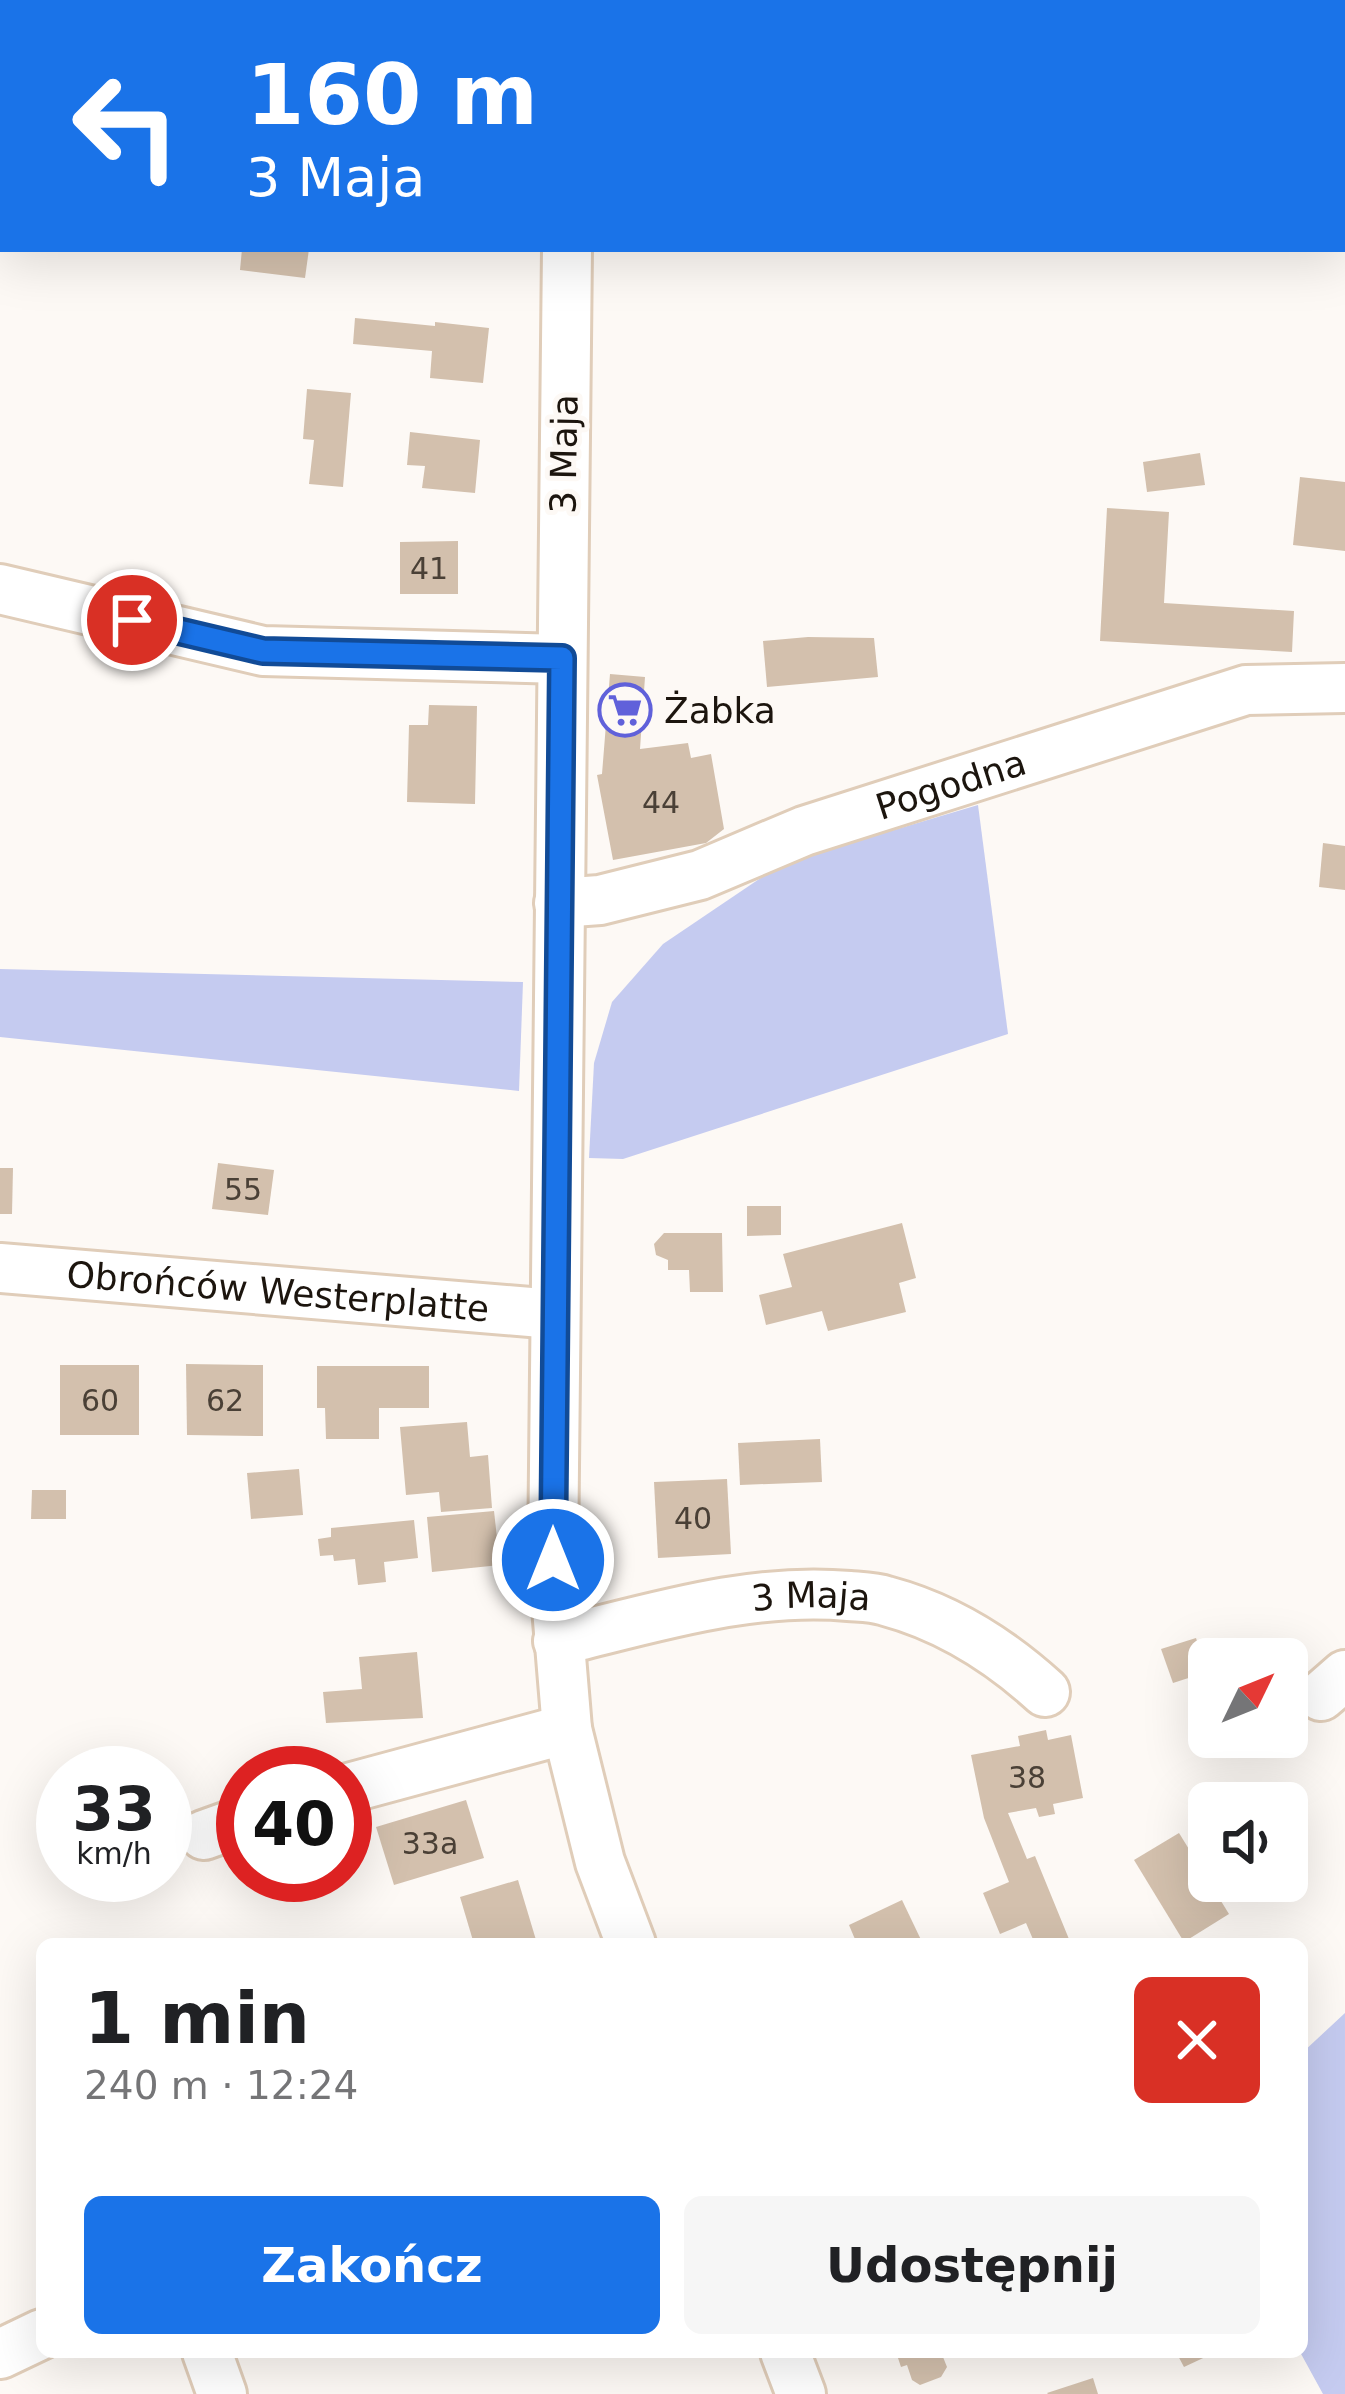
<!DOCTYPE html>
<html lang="pl">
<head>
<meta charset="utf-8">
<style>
  body { margin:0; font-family:"DejaVu Sans",sans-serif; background:#f6f6f6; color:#202124; height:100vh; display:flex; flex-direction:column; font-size:45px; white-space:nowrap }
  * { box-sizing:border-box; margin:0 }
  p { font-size:39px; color:#757577 }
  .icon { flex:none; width:66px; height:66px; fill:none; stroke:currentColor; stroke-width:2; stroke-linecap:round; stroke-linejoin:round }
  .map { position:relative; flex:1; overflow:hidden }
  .side { position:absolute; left:36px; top:1938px; width:1272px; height:420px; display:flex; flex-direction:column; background:#fff; border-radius:18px; box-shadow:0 12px 48px #0002 }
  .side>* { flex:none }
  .hud { position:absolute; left:0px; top:0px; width:1347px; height:252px; box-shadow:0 12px 48px #0002; background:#1a73e8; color:#fff; overflow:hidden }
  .needle { width:78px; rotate:47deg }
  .controls { position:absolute; left:1188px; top:1638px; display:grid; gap:24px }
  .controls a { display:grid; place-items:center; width:120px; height:120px; border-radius:18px; background:#fff; box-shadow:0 12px 48px #0002; font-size:60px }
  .speed { position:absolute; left:36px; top:1746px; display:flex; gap:24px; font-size:60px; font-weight:700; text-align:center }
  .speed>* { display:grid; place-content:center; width:156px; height:156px; border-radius:50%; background:#fff; box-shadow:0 12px 48px #0002; line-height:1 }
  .speed small { font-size:30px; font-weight:400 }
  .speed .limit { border:18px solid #d22; background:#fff; color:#111 }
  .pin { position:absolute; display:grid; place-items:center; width:102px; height:102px; color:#fff; margin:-51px; border:6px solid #fff; border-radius:50%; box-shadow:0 3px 12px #0007 }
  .me { position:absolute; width:132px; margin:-66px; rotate:0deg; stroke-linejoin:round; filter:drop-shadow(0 0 9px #0008) }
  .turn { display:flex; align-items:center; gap:42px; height:252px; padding:0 48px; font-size:54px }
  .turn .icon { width:156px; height:156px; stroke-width:2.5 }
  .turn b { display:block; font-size:84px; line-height:102px }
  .round { display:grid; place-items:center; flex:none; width:126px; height:126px; border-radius:18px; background:#f6f6f6 }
  .head { display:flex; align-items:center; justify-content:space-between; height:204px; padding:0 48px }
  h1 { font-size:72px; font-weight:700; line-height:90px }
  .action { display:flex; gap:24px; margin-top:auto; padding:24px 48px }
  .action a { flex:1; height:138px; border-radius:18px; background:#1a73e8; color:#fff; font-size:48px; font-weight:700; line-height:138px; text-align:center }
  .action a+a { background:#f6f6f6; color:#202124 }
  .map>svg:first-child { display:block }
</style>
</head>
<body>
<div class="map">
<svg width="1345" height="2394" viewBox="0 0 1345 2394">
  <rect width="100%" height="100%" fill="#fdf9f5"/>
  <g fill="#c5cbf0">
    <path d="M978 805 1008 1034 623 1159 589 1158 594 1063 612 1002 663 944 783 863Z"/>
    <path d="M0 969 523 982 519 1091 0 1037Z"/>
    <path d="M1345 2013V2394H1323L1300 2352H1302V2053Z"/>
  </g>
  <g fill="#d3c0ad">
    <path d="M242 249H309L305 278 240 270Z"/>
    <path d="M355 318 435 326V322L489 328 483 383 430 378 432 351 353 344Z"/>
    <path d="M307 389 351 393 343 487 309 484 314 440 303 439Z"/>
    <path d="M410 432 480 440 475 493 422 488 425 466 407 465Z"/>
    <path d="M1200 453 1205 485 1147 492 1143 462Z"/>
    <path d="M1300 477 1345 482V551L1293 545Z"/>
    <path d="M1107 508 1169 512 1164 603 1294 611 1292 652 1100 641Z"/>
    <path d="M458 541V594H400V542Z"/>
    <path d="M808 637 874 638 878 677 767 687 763 641Z"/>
    <path d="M610 674 645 677 640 749 688 743 691 758 711 754 724 829 706 843 613 860 597 775 602 774Z"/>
    <path d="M429 705 477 706 475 804 407 802 409 725H428Z"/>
    <path d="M1323 843 1345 846V890L1319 887Z"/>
    <path d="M218 1163 274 1170 268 1215 212 1209Z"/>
    <path d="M0 1168H13L12 1214H0Z"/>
    <path d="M747 1206H781V1235L747 1236Z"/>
    <path d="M902 1223 916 1278 899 1283 906 1312 828 1331 822 1311 766 1325 759 1295 792 1287 783 1254Z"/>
    <path d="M664 1233H722L723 1292H690L689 1270H668V1260L656 1255 654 1244Z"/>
    <path d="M186 1364 263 1365V1436L187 1435Z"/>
    <rect x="60" y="1365" width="79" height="70"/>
    <path d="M317 1366H429V1408H379V1439H326L325 1408H317Z"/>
    <path d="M467 1422 470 1457 488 1455 492 1508 441 1512 439 1492 406 1495 400 1427Z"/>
    <path d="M820 1439 822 1482 740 1485 738 1443Z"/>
    <path d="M299 1469 303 1515 251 1519 247 1473Z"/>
    <path d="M727 1479 731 1554 658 1558 654 1482Z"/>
    <path d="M32 1490H66V1519H31Z"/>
    <path d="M494 1511 500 1565 432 1572 427 1517Z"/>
    <path d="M414 1520 418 1558 384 1562 386 1582 358 1585 355 1559 334 1561 333 1555 320 1556 318 1539 331 1537V1528Z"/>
    <path d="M1196 1638 1207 1672 1173 1683 1161 1649Z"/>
    <path d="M417 1652 423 1718 326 1723 323 1692 362 1689 359 1657Z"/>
    <path d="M1046 1730 1048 1740 1071 1735 1083 1798 1053 1804 1055 1814 1039 1817 1036 1808 1008 1813 1027 1859 1035 1856 1071 1944H1035L1026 1923 1000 1934 983 1893 1009 1882 984 1818 971 1755 1020 1746 1018 1736Z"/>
    <path d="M466 1800 484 1858 394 1885 376 1827Z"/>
    <path d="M1179 1833 1229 1914 1184 1942 1134 1860Z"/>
    <path d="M518 1880 536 1940 522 1944H474L460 1897Z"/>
    <path d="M902 1900 923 1944H857L849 1925Z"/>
    <path d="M896 2352H941L947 2367 941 2377 920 2385 912 2380 907 2365 901 2367Z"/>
    <path d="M1176 2352H1216L1184 2367Z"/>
    <path d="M1093 2378 1098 2394H1048L1047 2393Z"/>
  </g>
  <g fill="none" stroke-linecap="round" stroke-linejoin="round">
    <g stroke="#e0cdb9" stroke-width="54">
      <g id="minor">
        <path d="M571 3V0"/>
        <path d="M0 151 3 152"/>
        <path d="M567 249 553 1560 567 1729 600 1862 631 1944"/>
        <path d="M0 589 263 651 562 659"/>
        <path id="s1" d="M559 903 600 900 700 875 804 831 1246 690 1345 688"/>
        <path id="s2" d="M0 1268 554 1314"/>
        <path id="s3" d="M558 1641C653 1618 750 1587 849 1596 861 1597 874 1597 886 1601 946 1617 1000 1651 1045 1692"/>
        <path d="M1321 1696 1345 1675"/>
        <path d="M345 1789 567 1729"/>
        <path d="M204 1835 243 1821"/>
        <path d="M207 2352 222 2394"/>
        <path d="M785 2352 801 2394"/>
        <path d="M0 2354 42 2334"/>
      </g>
    </g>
    <use href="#minor" stroke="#fff" stroke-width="48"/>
  </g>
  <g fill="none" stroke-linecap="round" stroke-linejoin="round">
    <g stroke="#114b97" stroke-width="30">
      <path id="route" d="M132 620 263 651 562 658 553 1560"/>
    </g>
    <use href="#route" stroke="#1a73e8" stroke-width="21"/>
  </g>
  <defs>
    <g id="supermarket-ring" transform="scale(2.7)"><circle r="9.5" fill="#fdf9f5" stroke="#6061da" stroke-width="1.5"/><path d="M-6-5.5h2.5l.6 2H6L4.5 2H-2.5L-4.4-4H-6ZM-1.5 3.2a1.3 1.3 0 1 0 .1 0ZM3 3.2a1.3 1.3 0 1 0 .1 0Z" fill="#6061da"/></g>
  </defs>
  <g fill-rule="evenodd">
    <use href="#supermarket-ring" x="625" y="710"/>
  </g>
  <g text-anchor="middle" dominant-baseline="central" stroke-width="10" stroke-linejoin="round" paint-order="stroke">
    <g font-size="30" fill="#4a4036">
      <text x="429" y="568">41</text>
      <text x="661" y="802">44</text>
      <text x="243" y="1189">55</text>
      <text x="100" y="1400">60</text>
      <text x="225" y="1400">62</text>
      <text x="693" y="1518">40</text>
      <text x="1027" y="1777">38</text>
      <text x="430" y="1843">33a</text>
    </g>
    <g font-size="36" fill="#1c150e" stroke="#fdf9f5">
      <text transform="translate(564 454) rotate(-89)">3 Maja</text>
      <text stroke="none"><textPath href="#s1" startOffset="411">Pogodna</textPath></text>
      <text stroke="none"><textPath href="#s2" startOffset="279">Obrońców Westerplatte</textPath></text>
      <text stroke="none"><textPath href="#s3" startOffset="258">3 Maja</textPath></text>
    </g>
    <g font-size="36" fill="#1c150e" stroke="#fdf9f5" text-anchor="start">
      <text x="664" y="710">Żabka</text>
    </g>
  </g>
</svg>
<div class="controls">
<a><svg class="needle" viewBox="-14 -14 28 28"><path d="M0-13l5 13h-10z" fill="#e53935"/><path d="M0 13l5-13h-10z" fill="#757577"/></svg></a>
<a><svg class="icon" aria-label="sound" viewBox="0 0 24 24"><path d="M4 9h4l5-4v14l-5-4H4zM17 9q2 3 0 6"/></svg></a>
</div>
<div class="speed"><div>33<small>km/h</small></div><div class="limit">40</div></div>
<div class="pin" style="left:132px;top:620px;background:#d93025"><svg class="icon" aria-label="arrive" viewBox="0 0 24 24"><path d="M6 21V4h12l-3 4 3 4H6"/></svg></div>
<svg class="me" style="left:553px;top:1560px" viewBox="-20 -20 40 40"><circle r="17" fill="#1a73e8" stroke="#fff" stroke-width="3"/><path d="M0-11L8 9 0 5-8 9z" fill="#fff"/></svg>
<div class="hud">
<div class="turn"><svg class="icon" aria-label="left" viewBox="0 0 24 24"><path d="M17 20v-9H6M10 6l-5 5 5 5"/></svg><div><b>160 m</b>3 Maja</div></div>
</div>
<section class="side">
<div class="head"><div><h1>1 min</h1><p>240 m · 12:24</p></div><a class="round" style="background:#d93025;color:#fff"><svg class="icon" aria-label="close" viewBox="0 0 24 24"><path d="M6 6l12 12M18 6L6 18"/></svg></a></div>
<div class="action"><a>Zakończ</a><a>Udostępnij</a></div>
</section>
</div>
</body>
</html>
